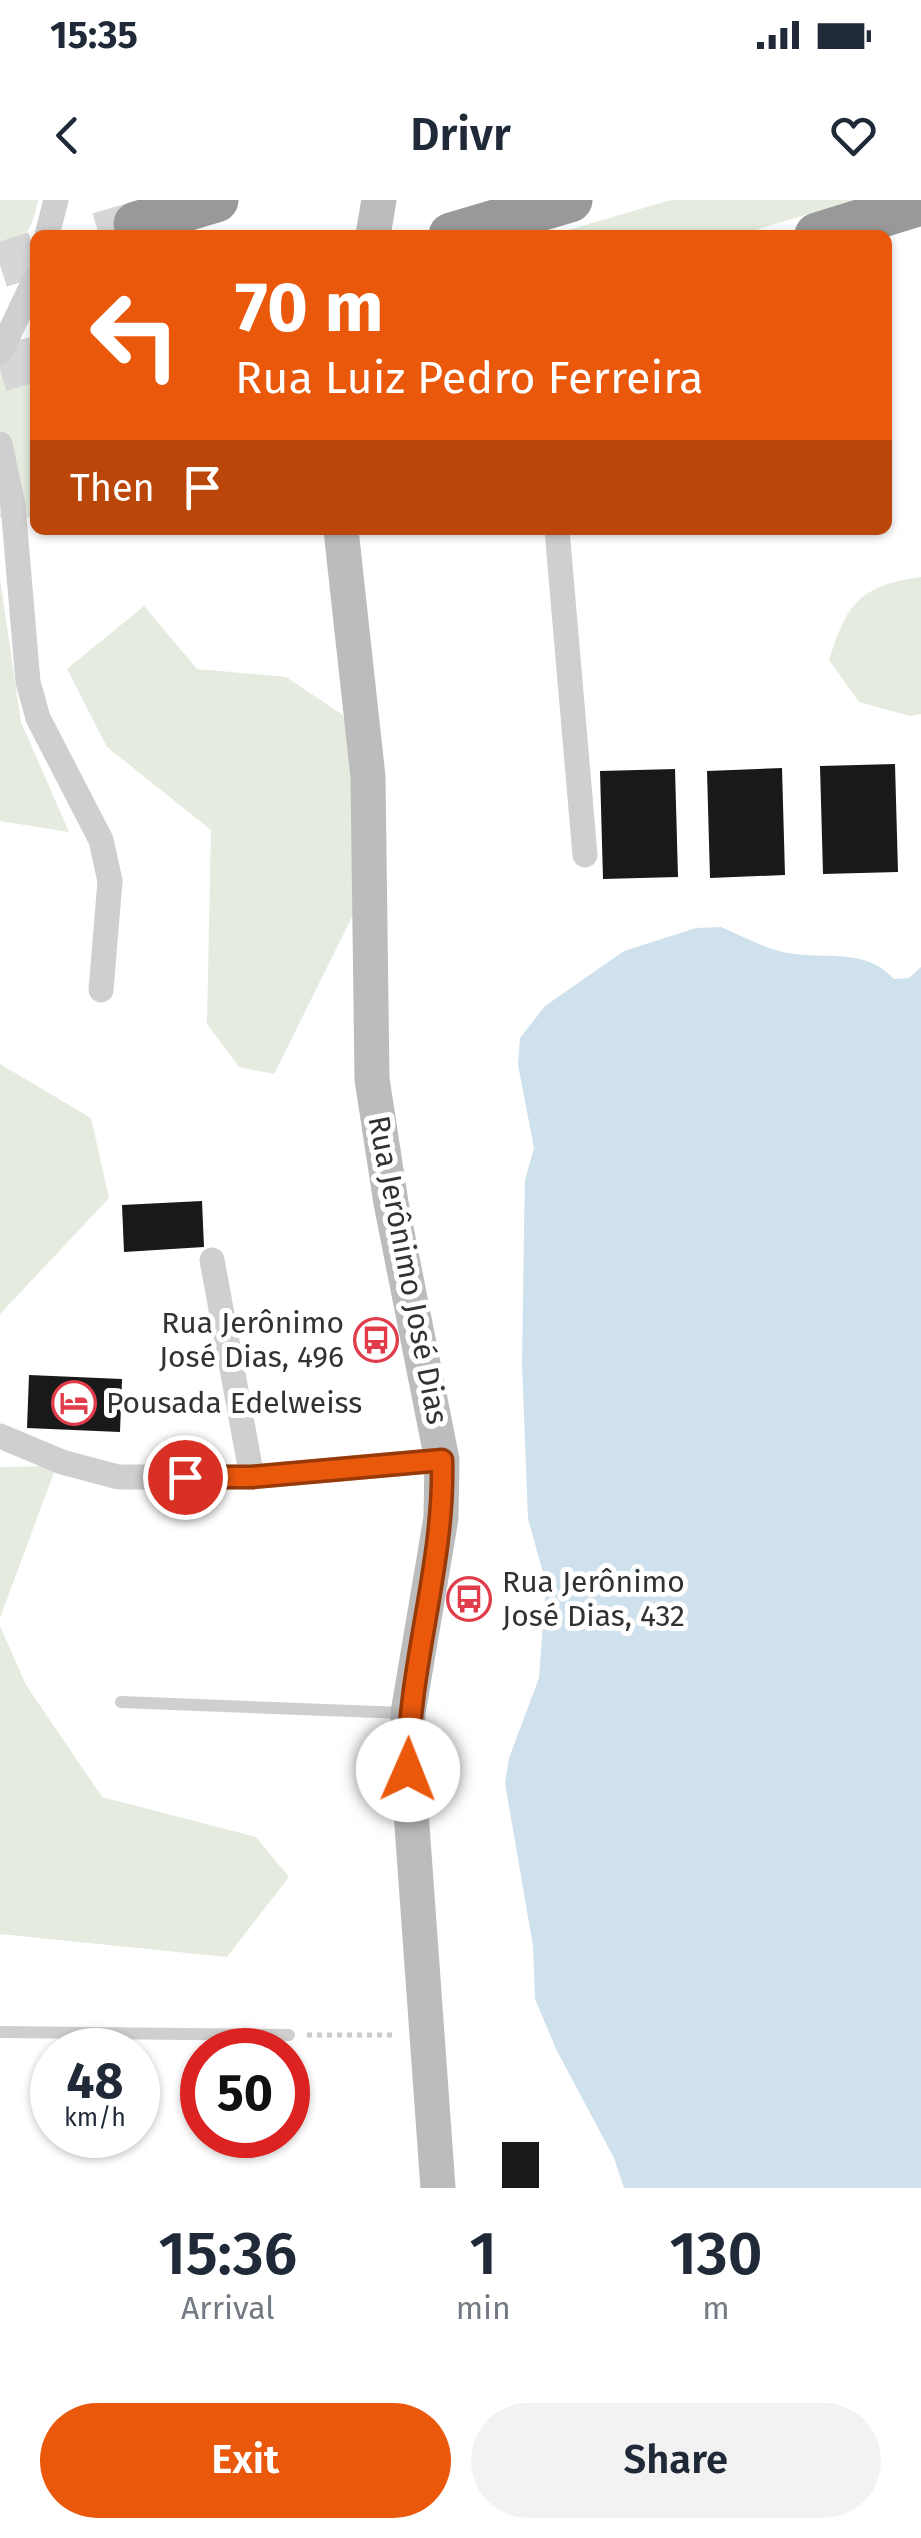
<!DOCTYPE html>
<html lang="en">
<head>
<meta charset="utf-8">
<style>
  body { margin:0; font-family:"Fira Sans",sans-serif; background:#f2f2f3; color:#1f2937; height:100vh; display:flex; flex-direction:column; font-size:38px; white-space:nowrap }
  * { box-sizing:border-box; margin:0 }
  p { font-size:32px; color:#747a83 }
  .icon { flex:none; width:55px; height:55px; fill:none; stroke:currentColor; stroke-width:2; stroke-linecap:round; stroke-linejoin:round }
  .map { position:relative; height:1988px; overflow:hidden }
  .side { display:flex; flex-direction:column; background:#fff; flex:1 }
  .side>* { flex:none }
  .guide { position:absolute; left:30px; top:30px; width:862px; height:305px; border-radius:15px; box-shadow:0 2px 8px #0004; background:#ea580c; color:#fff; overflow:hidden }
  .speed { position:absolute; left:30px; top:1828px; display:flex; gap:20px; font-size:50px; font-weight:700; text-align:center }
  .speed>* { display:grid; place-content:center; width:130px; height:130px; border-radius:50%; background:#fff; box-shadow:0 2px 8px #0004; line-height:1 }
  .speed small { font-size:25px; font-weight:400 }
  .speed .limit { border:15px solid #d22; background:#fff; color:#111 }
  .pin { position:absolute; display:grid; place-items:center; width:85px; height:85px; color:#fff; margin:-42px; border:5px solid #fff; border-radius:50%; box-shadow:0 2px 10px #0007 }
  .me { position:absolute; width:110px; margin:-55px; rotate:1deg; stroke-linejoin:round; filter:drop-shadow(0 0 8px #0008) }
  .turn { display:flex; align-items:center; gap:35px; height:210px; padding:0 40px; font-size:45px }
  .turn .icon { width:130px; height:130px; stroke-width:2.5 }
  .turn b { display:block; font-size:70px; line-height:85px }
  .then { display:flex; align-items:center; height:95px; padding:0 40px; background:#0003; gap:20px; font-size:38px }
  .eta { display:flex; justify-content:space-evenly; align-items:center; height:170px; text-align:center }
  .eta b { font-size:60px; font-weight:600; line-height:70px }
  .action { display:flex; gap:20px; margin-top:auto; padding:20px 40px }
  .action a { flex:1; height:115px; border-radius:60px; background:#ea580c; color:#fff; font-size:40px; font-weight:600; line-height:115px; text-align:center }
  .action a+a { background:#f2f2f3; color:#1f2937 }
  .status { display:flex; justify-content:space-between; align-items:center; height:70px; padding:0 50px; background:#fff; direction:ltr }
  .status svg { height:28px; fill:currentColor }
  header { display:flex; justify-content:space-between; align-items:center; height:130px; padding:0 40px; background:#fff; font-size:45px; font-weight:600 }
  .map>svg:first-child { display:block }
</style>
</head>
<body>
<div class="status"><b>15:35</b><svg viewBox="0 0 49 12"><path d="M0 12V9h3v3zM5 12V6h3v6zM10 12V3h3v9zM15 12V0h3v12zM26 1h20v11H26zM47 4h2v5h-2z"/></svg></div>
<header><svg class="icon" aria-label="back" viewBox="0 0 24 24"><path d="M15 5l-7 7 7 7"/></svg>Drivr<svg class="icon" aria-label="heart" viewBox="0 0 24 24"><path d="M12 20l-8-8c-3-5 5-10 8-4 3-6 11-1 8 4z"/></svg></header>
<div class="map">
<svg width="921" height="1988" viewBox="0 0 921 1988">
  <rect width="100%" height="100%" fill="#fff"/>
  <g fill="#e5ebde">
    <path d="M0 0H38C33 27 23 44 0 58Z"/>
    <path d="M671 0H855L739 35H551Z"/>
    <path d="M35 132V317L0 318V163Z"/>
    <path d="M921 377V514L910 516 859 502 829 460C847 404 858 386 921 377Z"/>
    <path d="M0 379 21 522 69 632 0 621Z"/>
    <path d="M144 406 197 469 286 477 343 515 359 585 360 701 274 874 239 867 207 824 211 630 107 547 67 469Z"/>
    <path d="M0 864 91 918 109 998 0 1114Z"/>
    <path d="M56 1266V1267L0 1418V1267Z"/>
    <path d="M0 1426 26 1485 102 1597 256 1637 289 1677 227 1757 0 1734Z"/>
  </g>
  <path fill="#cfe1ed" d="M721 727C742 736 766 749 788 753 827 760 865 747 894 779L909 778 921 767V1988H624L614 1958 556 1849 535 1799 533 1746 505 1583 509 1558 539 1478 546 1383 528 1319 522 1165 524 1029 525 980 534 948 518 865 520 838 545 806 624 751 696 728Z"/>
  <g fill="#191919">
    <path d="M895 564 898 672 823 674 820 566Z"/>
    <path d="M782 568 785 675 710 678 707 571Z"/>
    <path d="M675 569 678 677 603 679 600 571Z"/>
    <path d="M202 1001 204 1047 124 1052 122 1005Z"/>
    <path d="M29 1175 122 1179 120 1232 27 1228Z"/>
    <rect x="502" y="1942" width="37" height="46"/>
  </g>
  <g fill="none" stroke-linecap="round" stroke-linejoin="round">
    <g stroke="#d6d6d6" stroke-width="45" stroke-dasharray="45 22" stroke-linecap="butt">
      <path d="M99 35 136 24"/>
      <path d="M0 65 35 54"/>
      <path d="M0 169 35 159"/>
    </g>
    <path stroke="#ccc" stroke-width="5" stroke-dasharray="5 5" stroke-linecap="butt" d="M307 1835H396"/>
    <g stroke="#cfcfcf" stroke-width="12">
      <path d="M121 1502 403 1513"/>
      <path d="M0 1832 289 1835"/>
    </g>
    <g stroke="#cfcfcf" stroke-width="25">
      <path d="M47 35 56 0"/>
      <path d="M0 153 35 79"/>
      <path d="M0 244 13 305 28 482 38 518 101 640 110 681 101 790"/>
      <path d="M557 330 585 655"/>
      <path d="M212 1060 252 1277"/>
      <path d="M0 1236 62 1262 118 1277H252L442 1260"/>
    </g>
    <g stroke="#bcbcbc" stroke-width="35">
      <path d="M373 35 379 0"/>
      <path d="M341 330 368 577 372 879 391 1003 442 1260 441 1318 408 1513V1570L438 1988"/>
    </g>
    <g stroke="#999" stroke-width="45">
      <path d="M136 24 216 0"/>
      <path d="M451 35 570 0"/>
      <path d="M817 35 921 3"/>
    </g>
  </g>
  <g fill="none" stroke-linecap="round" stroke-linejoin="round">
    <g stroke="#983908" stroke-width="25">
      <path id="route" d="M185 1277H252L442 1260C445 1364 408 1466 408 1570"/>
    </g>
    <use href="#route" stroke="#ea580c" stroke-width="18"/>
  </g>
  <defs>
    <g id="bus-ring" transform="scale(2.25)"><circle r="9.5" fill="#fff" stroke="#e13c4a" stroke-width="1.5"/><path d="M-5-6H5V4H4V6H2V4H-2V6H-4V4H-5ZM-3.5-4V0h7V-4ZM-3.5 1.2v1.5H-2V1.2ZM2 1.2v1.5H3.5V1.2Z" fill="#e13c4a"/></g>
    <g id="hotel-ring" transform="scale(2.25)"><circle r="9.5" fill="#fff" stroke="#e13c4a" stroke-width="1.5"/><path d="M-6-4.5h1.5V1H6V5H4.5V3h-9V5H-6ZM-4 0a1.8 1.8 0 1 1 3.6 0ZM.5 0V-2.5h3Q6-2.5 6 0Z" fill="#e13c4a"/></g>
  </defs>
  <g fill-rule="evenodd">
    <use href="#bus-ring" x="376" y="1140"/>
    <use href="#hotel-ring" x="74" y="1203"/>
    <use href="#bus-ring" x="469" y="1399"/>
  </g>
  <g text-anchor="middle" dominant-baseline="central" stroke-width="10" stroke-linejoin="round" paint-order="stroke">
    <g font-size="30" fill="#323232" stroke="#fff">
      <text transform="translate(408 1070) rotate(79)">Rua Jerônimo José Dias</text>
    </g>
    <g font-size="30" fill="#323232" stroke="#fff" text-anchor="start">
      <text x="344" y="1123" text-anchor="end">Rua Jerônimo<tspan x="344" dy="34">José Dias, 496</tspan></text>
      <text x="106" y="1203">Pousada Edelweiss</text>
      <text x="502" y="1382">Rua Jerônimo<tspan x="502" dy="34">José Dias, 432</tspan></text>
    </g>
  </g>
</svg>
<div class="speed"><div>48<small>km/h</small></div><div class="limit">50</div></div>
<div class="pin" style="left:185px;top:1277px;background:#d93025"><svg class="icon" aria-label="arrive" viewBox="0 0 24 24"><path d="M6 21V4h12l-3 4 3 4H6"/></svg></div>
<svg class="me" style="left:408px;top:1570px" viewBox="-20 -20 40 40"><circle r="19" fill="#fff"/><path d="M0-13L10 11 0 6-10 11z" fill="#ea580c"/></svg>
<div class="guide">
<div class="turn"><svg class="icon" aria-label="left" viewBox="0 0 24 24"><path d="M17 20v-9H6M10 6l-5 5 5 5"/></svg><div><b>70 m</b>Rua Luiz Pedro Ferreira</div></div>
<div class="then">Then<svg class="icon" aria-label="arrive" viewBox="0 0 24 24"><path d="M6 21V4h12l-3 4 3 4H6"/></svg></div>
</div>
</div>
<section class="side">
<div class="eta">
<div><b>15:36</b><p>Arrival</p></div>
<div><b>1</b><p>min</p></div>
<div><b>130</b><p>m</p></div>
</div>
<div class="action"><a>Exit</a><a>Share</a></div>
</section>
</body>
</html>
